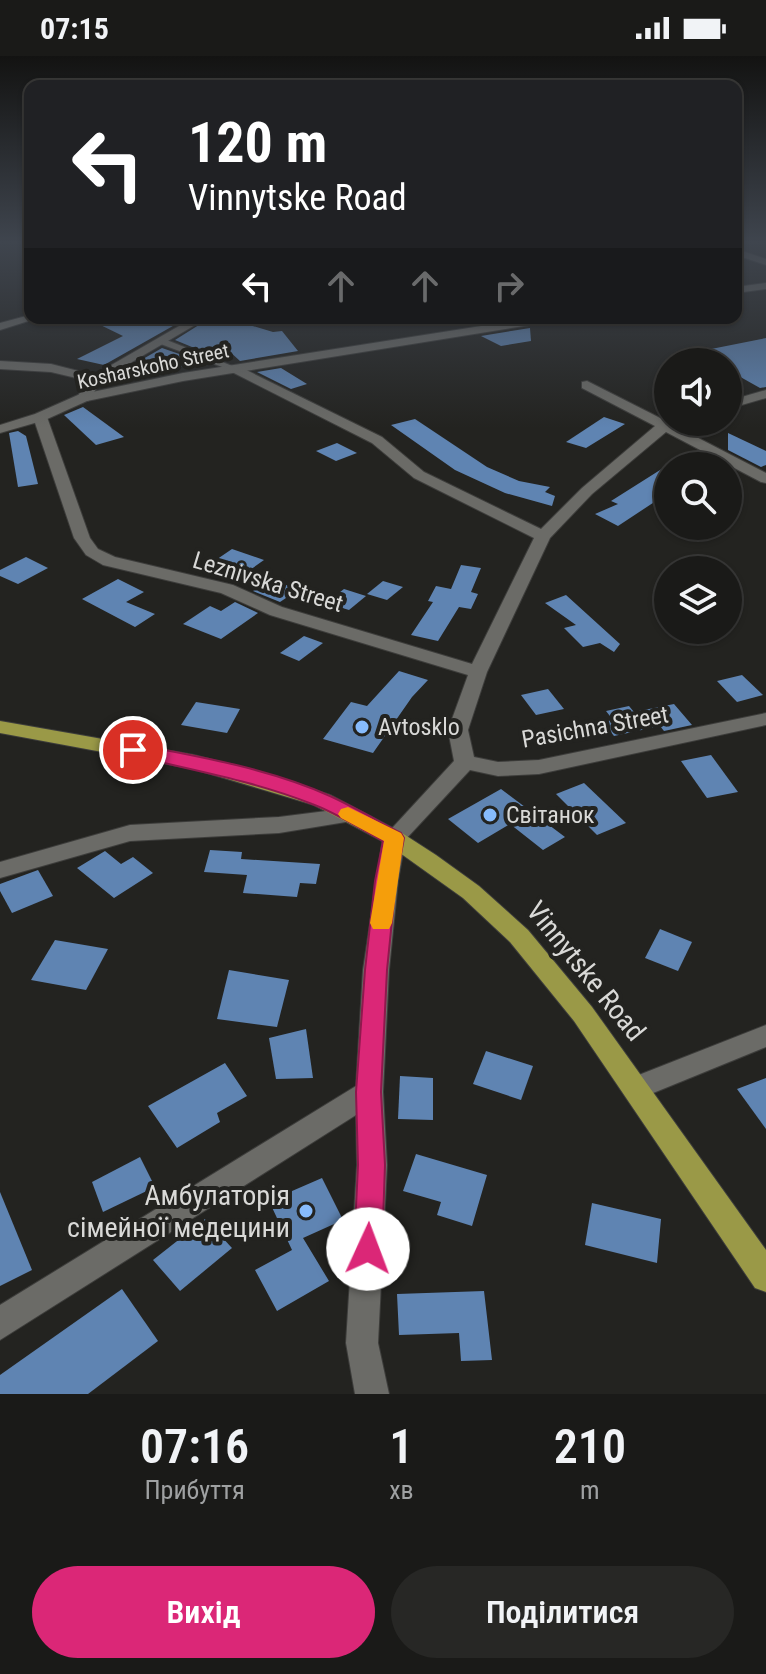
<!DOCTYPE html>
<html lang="uk">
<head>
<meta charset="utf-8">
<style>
  body { margin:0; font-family:"Roboto Condensed",sans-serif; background:#272725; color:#f1f3f6; height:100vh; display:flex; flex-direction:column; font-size:30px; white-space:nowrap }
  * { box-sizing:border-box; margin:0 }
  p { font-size:26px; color:#9fa1a2 }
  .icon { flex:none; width:44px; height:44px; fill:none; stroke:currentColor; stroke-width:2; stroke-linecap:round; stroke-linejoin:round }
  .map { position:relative; height:1338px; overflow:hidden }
  .side { display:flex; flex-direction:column; background:#1a1a18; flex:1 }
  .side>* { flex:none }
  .banner { position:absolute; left:24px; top:24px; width:718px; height:244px; border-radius:16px; box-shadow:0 2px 6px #0004,0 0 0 2px #383837; background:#202124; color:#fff; overflow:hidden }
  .tools { position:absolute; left:654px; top:292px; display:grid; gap:16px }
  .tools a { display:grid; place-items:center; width:88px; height:88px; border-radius:50%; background:#1a1a18; box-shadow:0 2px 6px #0004,0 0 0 2px #383837; font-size:40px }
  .pin { position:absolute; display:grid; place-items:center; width:68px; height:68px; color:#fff; margin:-34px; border:4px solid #fff; border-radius:50%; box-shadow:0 2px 8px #0007 }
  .me { position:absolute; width:88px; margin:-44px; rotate:2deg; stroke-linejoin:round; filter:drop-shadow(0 0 6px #0008) }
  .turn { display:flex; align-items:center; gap:28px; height:168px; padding:0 32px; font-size:36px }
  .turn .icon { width:104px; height:104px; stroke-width:2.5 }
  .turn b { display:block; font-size:56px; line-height:68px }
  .lanes { display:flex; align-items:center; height:76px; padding:0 32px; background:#0003; justify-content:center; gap:40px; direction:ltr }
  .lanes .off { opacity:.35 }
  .eta { display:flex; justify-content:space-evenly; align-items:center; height:136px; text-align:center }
  .eta b { font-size:48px; font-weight:600; line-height:56px }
  .primary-button { display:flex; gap:16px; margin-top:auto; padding:16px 32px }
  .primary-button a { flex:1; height:92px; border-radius:48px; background:#db2777; color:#fff; font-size:32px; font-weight:600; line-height:92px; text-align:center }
  .primary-button a+a { background:#272725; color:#f1f3f6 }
  .status { display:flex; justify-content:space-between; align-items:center; height:56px; padding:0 40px; background:#1a1a18; direction:ltr }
  .status svg { height:22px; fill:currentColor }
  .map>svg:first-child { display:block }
</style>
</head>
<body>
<div class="status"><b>07:15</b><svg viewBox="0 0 49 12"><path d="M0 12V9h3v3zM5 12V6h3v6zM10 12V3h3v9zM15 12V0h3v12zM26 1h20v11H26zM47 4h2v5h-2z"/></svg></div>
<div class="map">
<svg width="766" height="1338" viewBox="0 0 766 1338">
  <rect width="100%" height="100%" fill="#232320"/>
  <g fill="#5f84b2">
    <path d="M86 262H187L104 309 77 303 123 280Z"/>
    <path d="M210 262H226L273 276 282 275 298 295 240 305 228 294 209 298 175 284Z"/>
    <path d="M530 272 531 285 501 290 481 280Z"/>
    <path d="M766 282V331L760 332 728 314V306H714L696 296Z"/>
    <path d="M162 292 188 301 176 303 187 309 136 324 124 314Z"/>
    <path d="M281 312 307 328 291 333 257 316Z"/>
    <path d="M83 351 124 381 96 389 64 359Z"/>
    <path d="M604 361 625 368 586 392 566 386Z"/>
    <path d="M415 363 487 411 519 425 550 431 545 436 555 440 552 450 505 437 455 414 391 369Z"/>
    <path d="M18 375 26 380 38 428 18 431 9 377Z"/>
    <path d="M728 377 766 395V409L761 411 728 394Z"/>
    <path d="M337 387 357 397 336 405 316 395Z"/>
    <path d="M668 409V437L618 470 595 458 618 448 611 445Z"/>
    <path d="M232 493 264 504 240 521 207 510Z"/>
    <path d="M26 501 48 512 18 528 0 520V514Z"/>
    <path d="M461 509 481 512 471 536 478 538 471 553 459 551 438 585 411 579 433 546 428 545 436 530 451 533Z"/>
    <path d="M118 523 144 536 126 546 155 558 135 571 82 543Z"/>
    <path d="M272 523 298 534 280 546 253 535Z"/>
    <path d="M383 525 403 531 387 544 367 538Z"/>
    <path d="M344 533 366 540 349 554 326 547Z"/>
    <path d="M566 539 620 588 614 596 600 587 583 591 564 572 576 569 545 547Z"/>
    <path d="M235 546 258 557 221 583 183 568 210 550 221 555Z"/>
    <path d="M304 580 323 587 299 605 280 597Z"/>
    <path d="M399 615 428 624 412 641 373 697 323 683 351 646 367 650Z"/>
    <path d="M742 619 763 639 737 646 717 625Z"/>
    <path d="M548 633 564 653 536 659 521 639Z"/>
    <path d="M196 646 240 653 227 677 181 669Z"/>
    <path d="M674 648 692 669 664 675 660 670 614 680 603 666 613 664 606 655 629 650 634 656Z"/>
    <path d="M711 699 738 736 707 742 681 705Z"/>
    <path d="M584 727 626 767 597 779 556 738Z"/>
    <path d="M501 733 565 781 543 794 510 768 478 787 448 763Z"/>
    <path d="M210 794 242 796 241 803 320 808 316 828 300 827 297 841 243 837 247 819 204 816Z"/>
    <path d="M105 795 121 808 133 801 153 817 114 842 77 812Z"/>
    <path d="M38 814 53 840 12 857 0 835V828Z"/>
    <path d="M660 873 692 886 678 915 645 902Z"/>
    <path d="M55 884 108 893 86 934 31 924Z"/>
    <path d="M229 914 289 924 277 971 217 963Z"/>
    <path d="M306 973 313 1022 276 1023 269 982Z"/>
    <path d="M486 995 533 1010 521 1044 473 1028Z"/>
    <path d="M225 1007 247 1040 217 1057 220 1066 177 1092 148 1050Z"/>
    <path d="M400 1020 433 1022V1064L398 1063Z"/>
    <path d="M766 1022V1073L737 1033Z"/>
    <path d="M416 1098 487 1119 472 1170 437 1159 441 1146 403 1135Z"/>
    <path d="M140 1101 155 1131 103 1156 92 1126Z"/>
    <path d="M322 1122 343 1164 303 1182 329 1225 277 1255 255 1214 292 1194 269 1145Z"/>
    <path d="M0 1136 32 1214 0 1230Z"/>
    <path d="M592 1147 661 1163 657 1207 585 1189Z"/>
    <path d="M205 1163 232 1192 180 1235 153 1204Z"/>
    <path d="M122 1233 158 1285 88 1338H0V1319Z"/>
    <path d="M484 1235 492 1304 461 1305 459 1277 399 1279 397 1238Z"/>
  </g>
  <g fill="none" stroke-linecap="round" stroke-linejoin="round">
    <g stroke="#3d3d3b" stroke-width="2">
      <path id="service" d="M158 283H164L240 313 233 315 158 287Z"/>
    </g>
    <g stroke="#3d3d3b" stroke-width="2">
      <g id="minor">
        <path d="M30 259V262H38L0 274V267Z"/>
        <path d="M193 262H207L103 323 88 345 76 342 89 325 51 316 0 313V305L51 308 94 319Z"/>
        <path d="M236 309 382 381 424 416 541 473 582 432 655 370 582 332V326L587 325 668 366H684L677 371 766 417V427L761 426 666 376 592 438 550 482 487 616 468 674 474 701 498 706 539 704 766 657V669L539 718 498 720 470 714 405 784 398 825 389 914 383 1036 387 1109 378 1287 389 1338H355L346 1287 357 1109 356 1059 0 1284V1249L356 1030 363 914 383 782 454 705 448 674 468 619 270 559 221 537 103 509 86 499 74 482 33 361 40 357 47 361 90 482 98 493 115 501 233 529 282 551 472 608 534 482 414 422 372 387 232 316V310Z"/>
        <path d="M766 334V342L728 353V345Z"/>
        <path d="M350 752 358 754 361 759 358 764 279 777 130 785 0 822V806L130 769 279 761Z"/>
        <path d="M766 969V991L636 1044 626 1040 622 1032 626 1024Z"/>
      </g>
    </g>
    <g stroke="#3d3d3b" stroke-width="2">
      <g id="tertiary">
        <path d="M736 193 766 203V209L736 199Z"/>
        <path d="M766 227V233L736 237V231Z"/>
        <path d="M533 262H561L555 265 183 325 87 345 45 364 0 377V369L35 358 78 339 183 317Z"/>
      </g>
    </g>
    <g stroke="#3d3d3b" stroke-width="2">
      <path id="primary" d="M0 665 194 699 266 718 330 739 402 777 436 799 479 830 528 874 592 951 766 1194V1236L755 1232 574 965 510 886 463 842 386 787 314 749 194 713 0 677Z"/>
    </g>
    <use href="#service" fill="#6b6b67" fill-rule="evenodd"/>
    <use href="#minor" fill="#6b6b67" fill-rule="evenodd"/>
    <use href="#tertiary" fill="#6b6b67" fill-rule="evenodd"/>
    <use href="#primary" fill="#9a9947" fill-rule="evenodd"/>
  </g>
  <linearGradient id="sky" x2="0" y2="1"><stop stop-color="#131312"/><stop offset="0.5" stop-color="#3f454e"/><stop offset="1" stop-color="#3f454e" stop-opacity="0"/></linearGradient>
  <rect width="766" height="372" fill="url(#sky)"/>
  <path fill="#db2777" stroke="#8e194d" stroke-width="2" d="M133 688C197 700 271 713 330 740 354 751 378 765 401 777L404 782 396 825 387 914 381 1036 385 1109 382 1193 378 1203 368 1207 358 1203 354 1193 358 1109 356 1036 365 914 375 825 383 785C360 773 337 757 312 748 252 724 189 714 127 698L124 694 127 690Z"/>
  <path fill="#f59e0b" d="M348 751 401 777 404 782 392 867 389 873H373L370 867 384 785 341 762 338 758 341 753Z"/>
  <g fill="#87bbfb" stroke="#232320" stroke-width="3">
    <circle cx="362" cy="671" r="8"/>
    <circle cx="490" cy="759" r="8"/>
    <circle cx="306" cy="1155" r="8"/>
  </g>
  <g text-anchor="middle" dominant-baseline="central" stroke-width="8" stroke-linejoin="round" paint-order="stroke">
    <g font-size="20" fill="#d9d9d7" stroke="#232320">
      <text transform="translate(153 310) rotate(-12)">Kosharskoho Street</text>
    </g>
    <g font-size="24" fill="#d9d9d7" stroke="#232320">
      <text transform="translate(268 526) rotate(17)">Leznivska Street</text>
      <text transform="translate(595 671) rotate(-10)">Pasichna Street</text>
    </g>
    <g font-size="24" fill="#d9d9d7" stroke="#232320" text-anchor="start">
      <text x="378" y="671">Avtosklo</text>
      <text x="506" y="759">Світанок</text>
    </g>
    <g font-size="28" fill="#d9d9d7" stroke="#232320">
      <text transform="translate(586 915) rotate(51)">Vinnytske Road</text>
    </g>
    <g font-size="28" fill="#d9d9d7" stroke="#232320" text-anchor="end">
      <text x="290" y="1139">Амбулаторія<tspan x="290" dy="32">сімейної медецини</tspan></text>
    </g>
  </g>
</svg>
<div class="tools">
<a><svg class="icon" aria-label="sound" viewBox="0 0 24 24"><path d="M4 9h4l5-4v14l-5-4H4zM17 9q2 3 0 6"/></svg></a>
<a><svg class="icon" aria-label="search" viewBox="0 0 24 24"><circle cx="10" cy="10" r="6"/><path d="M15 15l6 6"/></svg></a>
<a><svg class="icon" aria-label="layers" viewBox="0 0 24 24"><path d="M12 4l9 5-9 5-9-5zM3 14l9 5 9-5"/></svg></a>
</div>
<div class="pin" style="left:133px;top:694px;background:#d93025"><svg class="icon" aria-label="arrive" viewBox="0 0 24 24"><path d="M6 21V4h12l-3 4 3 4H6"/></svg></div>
<svg class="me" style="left:368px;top:1193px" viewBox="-20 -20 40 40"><circle r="19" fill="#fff"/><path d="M0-13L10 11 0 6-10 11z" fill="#db2777"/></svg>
<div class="banner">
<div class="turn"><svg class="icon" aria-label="left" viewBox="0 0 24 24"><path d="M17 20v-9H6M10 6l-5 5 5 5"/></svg><div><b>120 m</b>Vinnytske Road</div></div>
<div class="lanes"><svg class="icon" aria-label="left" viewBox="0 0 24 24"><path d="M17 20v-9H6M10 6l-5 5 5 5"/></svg><svg class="icon off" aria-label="ahead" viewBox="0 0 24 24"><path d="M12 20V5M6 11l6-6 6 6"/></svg><svg class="icon off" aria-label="ahead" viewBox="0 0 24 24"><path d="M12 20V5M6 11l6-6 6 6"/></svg><svg class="icon off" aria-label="right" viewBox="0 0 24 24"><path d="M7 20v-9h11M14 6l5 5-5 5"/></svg></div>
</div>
</div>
<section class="side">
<div class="eta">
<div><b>07:16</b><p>Прибуття</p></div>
<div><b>1</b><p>хв</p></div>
<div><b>210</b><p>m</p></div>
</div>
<div class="primary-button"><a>Вихід</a><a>Поділитися</a></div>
</section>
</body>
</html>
